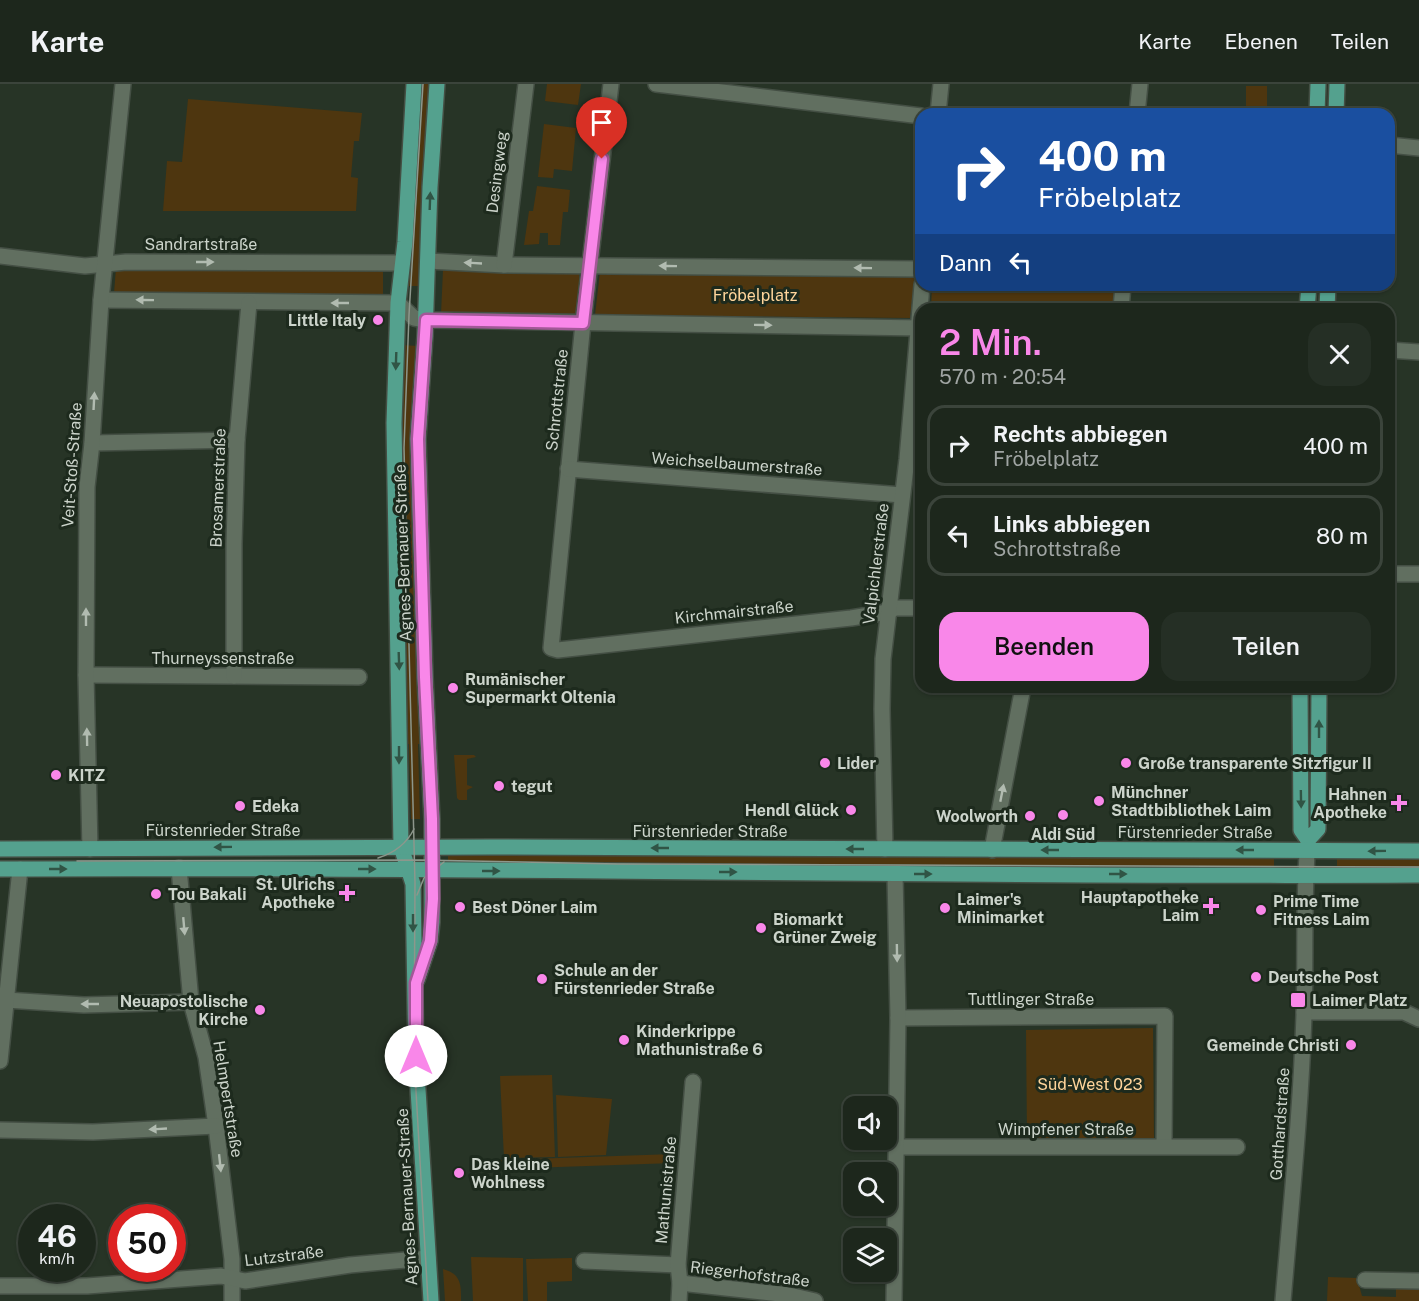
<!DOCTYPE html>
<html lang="de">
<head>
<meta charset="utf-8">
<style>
  body { margin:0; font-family:"Public Sans",sans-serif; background:#252f25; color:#f1f3f6; height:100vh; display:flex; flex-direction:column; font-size:22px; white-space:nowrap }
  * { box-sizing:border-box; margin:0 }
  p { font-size:20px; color:#a0a5a3 }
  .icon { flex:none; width:33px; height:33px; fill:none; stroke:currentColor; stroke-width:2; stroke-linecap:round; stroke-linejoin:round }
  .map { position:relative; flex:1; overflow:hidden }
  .panel { position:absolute; left:915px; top:219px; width:480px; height:390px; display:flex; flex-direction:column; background:#1d271c; border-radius:18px; box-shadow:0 2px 4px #0004,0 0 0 2px #3b443b }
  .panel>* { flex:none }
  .banner { position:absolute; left:915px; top:24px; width:480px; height:183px; border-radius:18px; box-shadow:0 2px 4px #0004,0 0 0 2px #3b443b; background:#1a4fa0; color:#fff; overflow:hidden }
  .buttons { position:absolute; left:843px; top:1012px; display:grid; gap:12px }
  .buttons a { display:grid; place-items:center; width:54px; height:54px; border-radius:12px; background:#1d271c; box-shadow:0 2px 4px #0004,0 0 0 2px #3b443b; font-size:30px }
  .speed { position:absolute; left:18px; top:1120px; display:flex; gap:12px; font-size:30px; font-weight:700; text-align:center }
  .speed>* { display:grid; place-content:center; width:78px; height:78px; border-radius:50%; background:#1d271c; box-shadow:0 2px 4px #0004,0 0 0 2px #3b443b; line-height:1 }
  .speed small { font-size:15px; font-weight:400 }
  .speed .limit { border:9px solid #d22; background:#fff; color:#111 }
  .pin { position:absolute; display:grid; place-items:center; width:51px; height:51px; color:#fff; margin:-62px -26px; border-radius:50% 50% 50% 0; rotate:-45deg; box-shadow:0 0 6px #0007 }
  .pin .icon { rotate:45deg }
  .me { position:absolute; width:66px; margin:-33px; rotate:0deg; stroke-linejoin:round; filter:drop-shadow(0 0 4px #0008) }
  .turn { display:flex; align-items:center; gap:21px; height:126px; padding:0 24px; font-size:27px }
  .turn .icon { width:78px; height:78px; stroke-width:2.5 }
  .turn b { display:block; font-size:42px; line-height:51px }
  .then { display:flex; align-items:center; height:57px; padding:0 24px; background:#0003; gap:12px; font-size:22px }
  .round { display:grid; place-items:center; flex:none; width:63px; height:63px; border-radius:18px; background:#252f25 }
  .overview { display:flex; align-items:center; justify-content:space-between; height:102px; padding:0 24px }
  h1 { font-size:36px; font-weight:600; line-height:45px; color:#f987e9 }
  .cta { display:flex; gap:12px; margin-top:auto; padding:12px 24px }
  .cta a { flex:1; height:69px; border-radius:18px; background:#f987e9; color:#111; font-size:24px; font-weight:600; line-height:69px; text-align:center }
  .cta a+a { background:#252f25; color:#f1f3f6 }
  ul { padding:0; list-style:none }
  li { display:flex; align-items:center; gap:18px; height:81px; margin:0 12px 9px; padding:0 12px; border:3px solid #3b443b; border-radius:18px }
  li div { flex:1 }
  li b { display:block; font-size:22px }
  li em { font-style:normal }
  header { display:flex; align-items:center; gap:36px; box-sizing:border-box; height:84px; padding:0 30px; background:#1d271c; border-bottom:2px solid #3b443b }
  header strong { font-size:28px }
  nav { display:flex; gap:33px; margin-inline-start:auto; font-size:21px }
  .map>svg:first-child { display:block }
</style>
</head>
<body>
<header>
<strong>Karte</strong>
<nav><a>Karte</a><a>Ebenen</a><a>Teilen</a></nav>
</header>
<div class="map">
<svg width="1419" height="1217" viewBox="0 0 1419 1217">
  <rect width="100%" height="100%" fill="#273426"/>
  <g fill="#4e360f">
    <path d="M420 0H431L421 202H406Z"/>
    <path d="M547 0H581L578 21 545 17Z"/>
    <path d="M1246 2H1267V27L1246 26Z"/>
    <path d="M188 15 362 29 359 57H354L351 93 358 94 356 127H163L167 77 182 78Z"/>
    <path d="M544 40 576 44 572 87 554 85 553 94 538 93Z"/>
    <path d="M537 102 570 106 568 128H563L560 161H548V149H540L539 160 524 161 529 127H533Z"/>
    <path d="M116 184 383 185V211L114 209Z"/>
    <path d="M443 186 579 187V201L576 232 441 230Z"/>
    <path d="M600 188 915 191 910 234 595 231Z"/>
    <path d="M932 201H1117L1116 225H931Z"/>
    <path d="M401 261 419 262 418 514 414 516 415 530H417L419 616 423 660H418L420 735H411L409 660H404L402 541 405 540V523L403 520Z"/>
    <path d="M454 671H474L476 673 467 675V701L473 703 467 706V716H459L457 714Z"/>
    <path d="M448 770 1274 773V785L448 779Z"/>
    <path d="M1419 772V789L1337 788V773Z"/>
    <path d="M1153 944 1154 1054 1027 1055 1026 946Z"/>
    <path d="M552 991 555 1073 504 1074 500 992Z"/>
    <path d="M556 1011 612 1015 606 1071 558 1073Z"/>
    <path d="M674 1070V1079L499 1085V1076Z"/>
    <path d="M471 1173 523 1174V1217H473Z"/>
    <path d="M572 1174V1197L547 1198V1217H528L526 1175Z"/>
    <path d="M443 1185C461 1190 461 1200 461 1217H445Z"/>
    <path d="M1328 1193 1357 1194 1362 1212 1396 1213V1201L1419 1202V1217H1327Z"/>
  </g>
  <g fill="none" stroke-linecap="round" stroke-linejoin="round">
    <g stroke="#444f44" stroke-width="18">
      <g id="minor">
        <path d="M611 0 583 239 551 564 558 566 851 534 888 528 895 524H921"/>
        <path d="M656 0 921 32"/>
        <path d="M938 30 941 0"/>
        <path d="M1137 30 1140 0"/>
        <path d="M1389 61 1419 64"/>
        <path d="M0 172 85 182 126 178 402 179"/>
        <path d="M428 177 504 181 921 185"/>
        <path d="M504 181 526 0"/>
        <path d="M101 216 398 219 414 234 426 236 921 244"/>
        <path d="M1121 225 1123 201"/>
        <path d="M1389 266 1419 268"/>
        <path d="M92 359 237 356"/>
        <path d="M568 385 902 411"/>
        <path d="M1389 490H1419"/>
        <path d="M86 591 359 593"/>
        <path d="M234 592V460L237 356 249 219"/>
        <path d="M90 765 86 591 87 403 92 359 101 216 123 0"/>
        <path d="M885 765 882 625 883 575 907 375 922 201"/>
        <path d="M992 766 1023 603"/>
        <path d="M179 784 191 918 206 973 216 1042 232 1175V1217"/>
        <path d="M6 916 84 921 191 918"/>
        <path d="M1304 928H1404L1419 935"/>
        <path d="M898 934 1165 932 1164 1062"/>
        <path d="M0 977 20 785"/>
        <path d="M0 1046 93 1048 216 1042"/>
        <path d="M897 1063H1237"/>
        <path d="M584 1177 678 1181"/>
        <path d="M1365 1196 1419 1197"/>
        <path d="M680 1199 789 1211 815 1217"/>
        <path d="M0 1202H87L221 1192 245 1197 350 1181 428 1174"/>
        <path d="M679 1217 680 1199 678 1181 693 998"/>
        <path d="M894 1217 898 934 895 790"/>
        <path d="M1283 1217C1291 1121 1301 1026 1304 930 1306 872 1303 814 1308 756"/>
      </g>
    </g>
    <g stroke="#444f44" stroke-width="18">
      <g id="major">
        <path d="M414 0 405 158 398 219 394 339 401 763 413 800 416 973 431 1217"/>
        <path d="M1317 30 1318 0"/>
        <path d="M1336 30 1337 0"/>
        <path d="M1307 225 1309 201"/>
        <path d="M1327 225 1328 201"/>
        <path d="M1300 603 1301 746 1308 756 1318 745 1319 603"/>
        <path d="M0 765 491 763 1419 767"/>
        <path d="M0 785C473 782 946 794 1419 791"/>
        <path d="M417 896 430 857 432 838V735L425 593 418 355 425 252 430 103 437 0"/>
      </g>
    </g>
    <use href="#minor" stroke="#616f60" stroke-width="15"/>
    <use href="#major" stroke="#54a18e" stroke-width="15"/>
    <g stroke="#8d978c" stroke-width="1.5">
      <path d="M423 0 409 231 404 364 415 799 414 972 428 1217"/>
      <path d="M378 774C394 769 406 761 414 745"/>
      <path d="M77 777 420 776 618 780 1419 783"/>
      <path d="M417 811 424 794 444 778"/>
    </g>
  </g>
  <defs><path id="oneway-solid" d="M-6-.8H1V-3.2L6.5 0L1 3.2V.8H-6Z" transform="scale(1.5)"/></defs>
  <g fill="#305445">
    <use href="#oneway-solid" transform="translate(430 117) rotate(-88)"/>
    <use href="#oneway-solid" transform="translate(396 277) rotate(92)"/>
    <use href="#oneway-solid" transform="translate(399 577) rotate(88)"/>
    <use href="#oneway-solid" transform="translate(1319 645) rotate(-90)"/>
    <use href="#oneway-solid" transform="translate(399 671) rotate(90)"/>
    <use href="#oneway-solid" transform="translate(1301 715) rotate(89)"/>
    <use href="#oneway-solid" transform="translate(223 763) rotate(179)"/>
    <use href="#oneway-solid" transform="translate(660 764) rotate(-180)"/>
    <use href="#oneway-solid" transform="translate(855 765) rotate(-180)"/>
    <use href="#oneway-solid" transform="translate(1050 766) rotate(180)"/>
    <use href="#oneway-solid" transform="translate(1245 766) rotate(180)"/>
    <use href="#oneway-solid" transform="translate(1377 767) rotate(179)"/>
    <use href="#oneway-solid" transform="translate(58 785)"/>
    <use href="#oneway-solid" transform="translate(367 785)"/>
    <use href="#oneway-solid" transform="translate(491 787)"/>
    <use href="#oneway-solid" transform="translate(728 788)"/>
    <use href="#oneway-solid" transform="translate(923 790)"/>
    <use href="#oneway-solid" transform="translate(1118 790)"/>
    <use href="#oneway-solid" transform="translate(413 839) rotate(90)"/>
  </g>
  <g fill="#b1bbb0">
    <use href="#oneway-solid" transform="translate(205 178)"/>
    <use href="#oneway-solid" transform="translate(473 179) rotate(-177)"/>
    <use href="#oneway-solid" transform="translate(668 182) rotate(-179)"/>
    <use href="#oneway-solid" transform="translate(863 184) rotate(-179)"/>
    <use href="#oneway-solid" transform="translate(145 216) rotate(-179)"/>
    <use href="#oneway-solid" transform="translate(340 219) rotate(-180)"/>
    <use href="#oneway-solid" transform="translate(763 241) rotate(1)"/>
    <use href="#oneway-solid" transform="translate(94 317) rotate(-87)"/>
    <use href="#oneway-solid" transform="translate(86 533) rotate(-90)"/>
    <use href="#oneway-solid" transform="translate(87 653) rotate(-91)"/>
    <use href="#oneway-solid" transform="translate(1002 709) rotate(-79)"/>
    <use href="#oneway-solid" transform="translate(184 842) rotate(85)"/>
    <use href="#oneway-solid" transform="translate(897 869) rotate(89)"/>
    <use href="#oneway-solid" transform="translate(90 920) rotate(180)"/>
    <use href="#oneway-solid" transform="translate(158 1045) rotate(177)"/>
    <use href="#oneway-solid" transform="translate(220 1079) rotate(84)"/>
  </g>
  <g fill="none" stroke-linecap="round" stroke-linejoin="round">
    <g stroke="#a25897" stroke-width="15">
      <path id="route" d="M416 972V899L430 857 433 815 432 735 425 593 418 355 426 236 583 239 602 75"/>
    </g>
    <use href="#route" stroke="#f987e9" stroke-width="10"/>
  </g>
  <g fill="#f987e9" stroke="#1d2a1d" stroke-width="2">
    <circle cx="378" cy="236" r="6"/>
    <circle cx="453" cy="604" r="6"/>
    <circle cx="825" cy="679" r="6"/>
    <circle cx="1126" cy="679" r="6"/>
    <circle cx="56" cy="691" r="6"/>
    <circle cx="499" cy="702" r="6"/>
    <circle cx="1099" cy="717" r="6"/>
    <path d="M1396 710h6v6h6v6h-6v6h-6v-6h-6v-6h6z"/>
    <circle cx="240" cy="722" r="6"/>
    <circle cx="851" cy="726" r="6"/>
    <circle cx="1063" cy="731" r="6"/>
    <circle cx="1030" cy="732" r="6"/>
    <path d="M344 800h6v6h6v6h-6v6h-6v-6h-6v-6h6z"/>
    <circle cx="156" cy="810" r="6"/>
    <path d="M1208 813h6v6h6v6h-6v6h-6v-6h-6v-6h6z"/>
    <circle cx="460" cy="823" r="6"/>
    <circle cx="945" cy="824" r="6"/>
    <circle cx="1261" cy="826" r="6"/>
    <circle cx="761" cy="844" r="6"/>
    <circle cx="1256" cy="893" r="6"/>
    <circle cx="542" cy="895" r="6"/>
    <rect x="1290" y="908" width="16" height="16" rx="3"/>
    <circle cx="260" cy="926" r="6"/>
    <circle cx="624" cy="956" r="6"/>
    <circle cx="1351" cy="961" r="6"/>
    <circle cx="459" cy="1089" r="6"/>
  </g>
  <g text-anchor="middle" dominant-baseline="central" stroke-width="6" stroke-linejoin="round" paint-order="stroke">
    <g font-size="16" fill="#ccd4cb" stroke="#1d2a1d">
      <text transform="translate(497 88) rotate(-83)">Desingweg</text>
      <text x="201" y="160">Sandrartstraße</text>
      <text transform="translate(557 316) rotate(-84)">Schrottstraße</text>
      <text transform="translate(737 380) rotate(4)">Weichselbaumerstraße</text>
      <text transform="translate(72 381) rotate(-86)">Veit-Stoß-Straße</text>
      <text transform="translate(218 404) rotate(-88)">Brosamerstraße</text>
      <text transform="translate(403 469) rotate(-92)">Agnes-Bernauer-Straße</text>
      <text transform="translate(876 480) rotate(-83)">Valpichlerstraße</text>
      <text transform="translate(734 528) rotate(-6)">Kirchmairstraße</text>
      <text x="223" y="574">Thurneyssenstraße</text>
      <text x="223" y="746">Fürstenrieder Straße</text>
      <text x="710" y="747">Fürstenrieder Straße</text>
      <text x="1195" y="748">Fürstenrieder Straße</text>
      <text x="1031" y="915">Tuttlinger Straße</text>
      <text transform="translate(228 1015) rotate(81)">Helmpertstraße</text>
      <text transform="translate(1280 1040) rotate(-86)">Gotthardstraße</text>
      <text x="1066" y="1045">Wimpfener Straße</text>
      <text transform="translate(666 1106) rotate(-85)">Mathunistraße</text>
      <text transform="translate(407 1113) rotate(-93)">Agnes-Bernauer-Straße</text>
      <text transform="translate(284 1172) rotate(-7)">Lutzstraße</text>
      <text transform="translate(750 1190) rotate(7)">Riegerhofstraße</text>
    </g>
    <g font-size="16" fill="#ffd59b" stroke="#1d2a1d">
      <text x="755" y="211">Fröbelplatz</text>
      <text x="1090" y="1000">Süd-West 023</text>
    </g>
    <g font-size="16" font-weight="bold" fill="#ccd4cb" stroke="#1d2a1d" text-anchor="start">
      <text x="366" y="236" text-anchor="end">Little Italy</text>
      <text x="465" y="595">Rumänischer<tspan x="465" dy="18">Supermarkt Oltenia</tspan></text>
      <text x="837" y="679">Lider</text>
      <text x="1138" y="679">Große transparente Sitzfigur II</text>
      <text x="68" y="691">KITZ</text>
      <text x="511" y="702">tegut</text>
      <text x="1111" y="708">Münchner<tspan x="1111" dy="18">Stadtbibliothek Laim</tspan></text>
      <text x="1387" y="710" text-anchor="end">Hahnen<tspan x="1387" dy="18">Apotheke</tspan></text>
      <text x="252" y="722">Edeka</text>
      <text x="839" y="726" text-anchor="end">Hendl Glück</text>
      <text x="1018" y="732" text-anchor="end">Woolworth</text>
      <text x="1063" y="750" text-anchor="middle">Aldi Süd</text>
      <text x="335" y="800" text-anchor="end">St. Ulrichs<tspan x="335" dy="18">Apotheke</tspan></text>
      <text x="168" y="810">Tou Bakali</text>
      <text x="1199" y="813" text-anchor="end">Hauptapotheke<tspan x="1199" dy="18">Laim</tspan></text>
      <text x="957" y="815">Laimer's<tspan x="957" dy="18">Minimarket</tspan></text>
      <text x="1273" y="817">Prime Time<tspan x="1273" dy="18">Fitness Laim</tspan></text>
      <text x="472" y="823">Best Döner Laim</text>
      <text x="773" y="835">Biomarkt<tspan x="773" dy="18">Grüner Zweig</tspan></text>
      <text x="554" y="886">Schule an der<tspan x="554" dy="18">Fürstenrieder Straße</tspan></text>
      <text x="1268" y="893">Deutsche Post</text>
      <text x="1312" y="916">Laimer Platz</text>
      <text x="248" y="917" text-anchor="end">Neuapostolische<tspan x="248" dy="18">Kirche</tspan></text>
      <text x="636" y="947">Kinderkrippe<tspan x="636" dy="18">Mathunistraße 6</tspan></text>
      <text x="1339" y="961" text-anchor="end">Gemeinde Christi</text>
      <text x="471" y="1080">Das kleine<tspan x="471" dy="18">Wohlness</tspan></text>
    </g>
  </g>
</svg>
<div class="buttons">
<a><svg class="icon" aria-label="sound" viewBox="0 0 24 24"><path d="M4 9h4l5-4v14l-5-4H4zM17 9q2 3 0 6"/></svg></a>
<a><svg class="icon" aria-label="search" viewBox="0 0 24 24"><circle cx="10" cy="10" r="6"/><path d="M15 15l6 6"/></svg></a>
<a><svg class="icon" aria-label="layers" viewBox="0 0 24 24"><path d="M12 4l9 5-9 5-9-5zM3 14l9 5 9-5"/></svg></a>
</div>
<div class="speed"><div>46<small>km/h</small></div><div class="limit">50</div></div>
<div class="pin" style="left:602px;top:75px;background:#d93025"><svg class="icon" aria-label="arrive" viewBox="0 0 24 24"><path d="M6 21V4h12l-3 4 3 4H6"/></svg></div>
<svg class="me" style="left:416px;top:972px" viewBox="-20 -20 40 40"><circle r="19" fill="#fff"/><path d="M0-13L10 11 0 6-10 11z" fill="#f987e9"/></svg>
<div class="banner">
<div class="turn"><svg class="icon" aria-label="right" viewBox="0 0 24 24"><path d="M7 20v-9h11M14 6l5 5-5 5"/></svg><div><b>400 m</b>Fröbelplatz</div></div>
<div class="then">Dann<svg class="icon" aria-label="left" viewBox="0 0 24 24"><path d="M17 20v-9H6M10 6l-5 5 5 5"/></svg></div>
</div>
<section class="panel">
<div class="overview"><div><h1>2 Min.</h1><p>570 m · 20:54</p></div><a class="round"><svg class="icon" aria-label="close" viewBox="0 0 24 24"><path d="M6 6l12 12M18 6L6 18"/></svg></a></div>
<ul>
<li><svg class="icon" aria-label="right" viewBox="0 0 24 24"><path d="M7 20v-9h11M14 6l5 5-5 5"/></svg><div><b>Rechts abbiegen</b><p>Fröbelplatz</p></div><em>400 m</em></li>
<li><svg class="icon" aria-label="left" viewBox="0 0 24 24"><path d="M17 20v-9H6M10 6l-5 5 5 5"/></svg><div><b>Links abbiegen</b><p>Schrottstraße</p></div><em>80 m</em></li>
</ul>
<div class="cta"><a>Beenden</a><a>Teilen</a></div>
</section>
</div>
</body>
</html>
